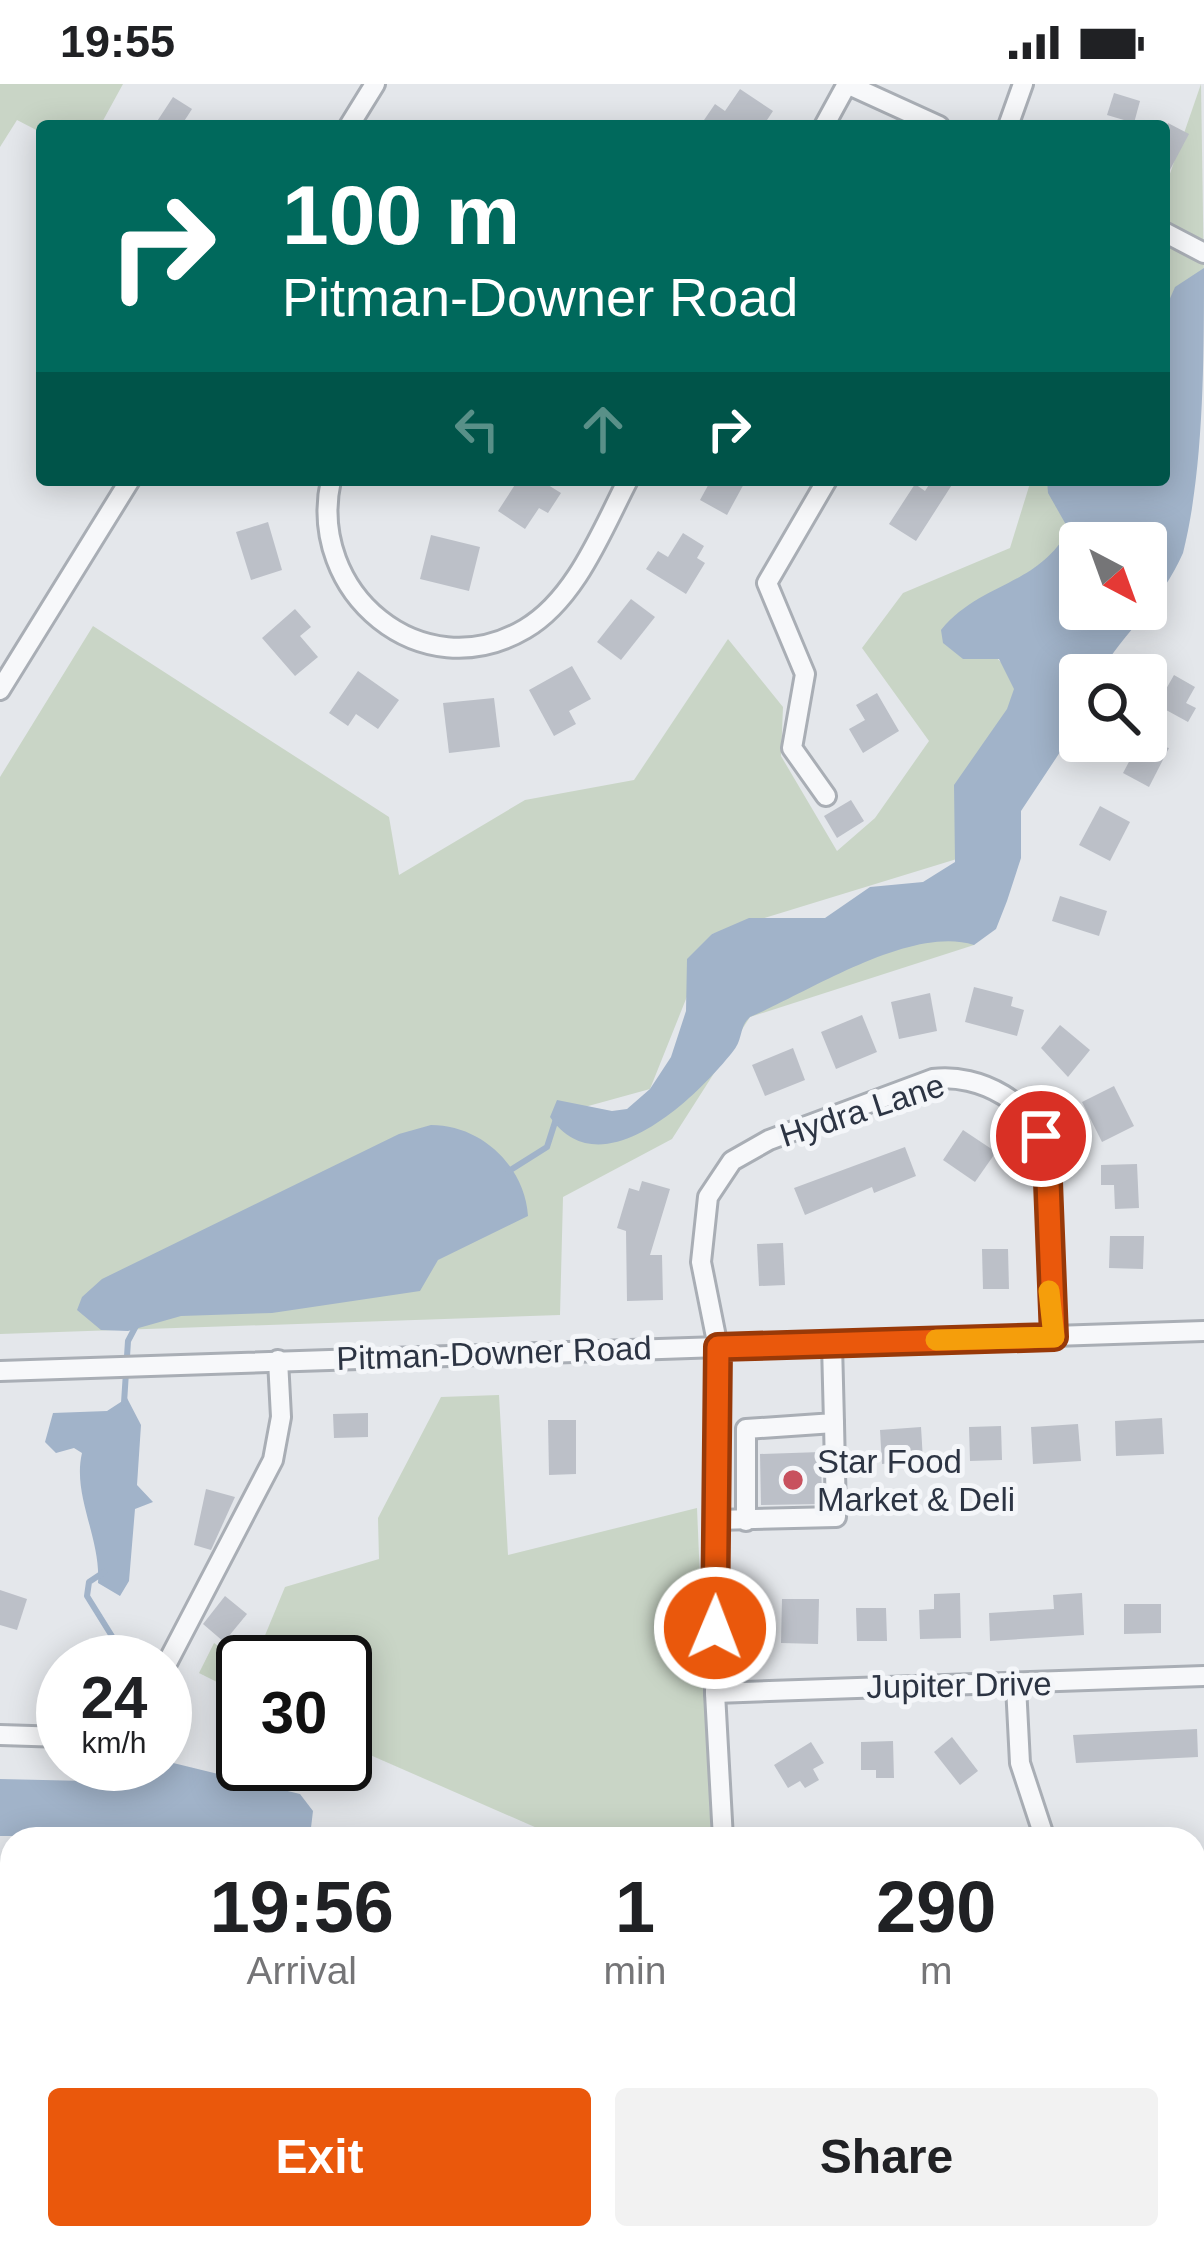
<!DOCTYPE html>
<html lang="en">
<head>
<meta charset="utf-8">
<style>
  body { margin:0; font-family:Helvetica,sans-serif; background:#f2f2f2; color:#202124; height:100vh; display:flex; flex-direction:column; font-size:45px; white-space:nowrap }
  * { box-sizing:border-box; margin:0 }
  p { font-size:39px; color:#757577 }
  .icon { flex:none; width:66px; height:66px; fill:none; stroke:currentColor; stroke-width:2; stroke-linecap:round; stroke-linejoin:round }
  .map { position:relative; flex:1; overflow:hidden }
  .drawer { position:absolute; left:0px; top:1743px; width:1206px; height:423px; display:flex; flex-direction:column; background:#fff; border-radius:36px 36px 0 0; box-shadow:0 6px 30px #0003 }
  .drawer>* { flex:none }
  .banner { position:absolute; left:36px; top:36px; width:1134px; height:366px; border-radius:12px; box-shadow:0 6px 30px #0003; background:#00695c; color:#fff; overflow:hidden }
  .needle { width:78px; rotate:139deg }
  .buttons { position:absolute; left:1059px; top:438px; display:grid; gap:24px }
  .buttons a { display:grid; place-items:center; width:108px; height:108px; border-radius:12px; background:#fff; box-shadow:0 6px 30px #0003; font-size:60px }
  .speed { position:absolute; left:36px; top:1551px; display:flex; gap:24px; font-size:60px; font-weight:700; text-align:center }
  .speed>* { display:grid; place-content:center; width:156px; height:156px; border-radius:50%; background:#fff; box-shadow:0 6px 30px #0003; line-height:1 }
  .speed small { font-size:30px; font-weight:400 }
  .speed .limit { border:6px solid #111; border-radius:18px; background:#fff; color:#111 }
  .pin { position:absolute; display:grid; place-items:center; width:102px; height:102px; color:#fff; margin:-51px; border:6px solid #fff; border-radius:50%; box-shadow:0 3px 12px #0007 }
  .me { position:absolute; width:132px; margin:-66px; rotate:1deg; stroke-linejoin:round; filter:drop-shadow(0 0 9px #0008) }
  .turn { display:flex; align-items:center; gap:42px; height:252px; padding:0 48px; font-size:54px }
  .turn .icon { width:156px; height:156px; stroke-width:2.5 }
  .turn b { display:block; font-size:84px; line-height:102px }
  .lanes { display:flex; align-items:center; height:114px; padding:0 48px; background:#0003; justify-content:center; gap:60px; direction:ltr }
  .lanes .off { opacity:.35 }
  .eta { display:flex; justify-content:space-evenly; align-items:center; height:204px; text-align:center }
  .eta b { font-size:72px; font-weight:600; line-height:84px }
  .button { display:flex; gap:24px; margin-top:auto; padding:24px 48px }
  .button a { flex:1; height:138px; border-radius:12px; background:#ea580c; color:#fff; font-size:48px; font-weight:600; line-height:138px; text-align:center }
  .button a+a { background:#f2f2f2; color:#202124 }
  .status { display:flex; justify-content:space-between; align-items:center; height:84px; padding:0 60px; background:#fff; direction:ltr }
  .status svg { height:33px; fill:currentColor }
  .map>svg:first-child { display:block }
</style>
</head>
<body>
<div class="status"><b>19:55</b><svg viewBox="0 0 49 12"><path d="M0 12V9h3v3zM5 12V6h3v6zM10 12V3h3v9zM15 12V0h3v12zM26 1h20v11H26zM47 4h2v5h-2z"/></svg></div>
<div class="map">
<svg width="1204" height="2164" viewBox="0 0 1204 2164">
  <rect width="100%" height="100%" fill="#e4e7eb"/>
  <g fill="#c9d5c6">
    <path d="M0 0H123L100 42H42V49L17 36 0 63Z"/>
    <path d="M1201 0 1204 198 1168 224 1164 107Z"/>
    <path d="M1031 396H1079V465L958 539 1024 599 960 774 712 850 650 1005 552 1032 600 1060 758 895 1011 796 974 861 750 933 672 1055 563 1113 560 1231 0 1250V693L93 542 389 733 399 791 525 716 634 696 728 555 783 623 781 672 837 767 875 734 929 657 862 564 903 509 1010 464Z"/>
    <path d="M499 1311 508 1471 697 1424 711 1755H562L345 1660V1578H254L285 1503 379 1475 378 1434 441 1313Z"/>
    <path d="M214 1559 243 1579V1611L199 1589Z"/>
  </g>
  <g fill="#a1b3c9" fill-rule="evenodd">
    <path d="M1204 184C1204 275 1204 385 1183 469 1162 517 1125 548 1098 591H1080V625L1072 650 1021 727V774L1007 817 996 845 974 861C911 841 809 908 750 933 739 943 743 955 734 966 700 1010 602 1108 550 1033L557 1016 612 1027 627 1025 650 1005 671 973 686 927 687 875 712 850 749 834H825L870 803 923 798 955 778 954 701 1007 625 1014 605 999 575H963L943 559 941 546C982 497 1035 504 1069 446L1048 409 1047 396H1164V228L1175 203ZM1080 459H1146V525H1080Z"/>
    <path d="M431 1041C482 1041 525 1083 528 1132L438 1176 420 1207 272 1229 181 1232 128 1247 101 1246 77 1226 82 1213 102 1195 399 1050Z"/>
    <path d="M127 1314 141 1341 137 1401 153 1418 135 1425 129 1497 120 1512 98 1499C101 1454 72 1411 82 1369L74 1364 56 1369 45 1358 53 1329 107 1327Z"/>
    <path d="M165 1677 300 1710 313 1727 310 1752H0V1695L86 1697 103 1680Z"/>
  </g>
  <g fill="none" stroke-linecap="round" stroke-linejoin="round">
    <g stroke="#a1b3c9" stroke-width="6">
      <path d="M509 1087 547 1063 556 1035"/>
      <path d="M124 1319 128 1257 137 1240"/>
      <path d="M104 1488 89 1498 87 1512 128 1578"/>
    </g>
  </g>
  <g fill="#bcc0c8">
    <path d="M740 5 773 27 763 42H712L704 36 715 20 725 27Z"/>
    <path d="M1114 9 1140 17 1134 39 1107 31Z"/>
    <path d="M173 13 192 25 181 42H154Z"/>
    <path d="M1168 39 1189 50 1164 97V47Z"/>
    <path d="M518 396H540L561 409 548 429 539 424 525 445 498 427Z"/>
    <path d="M711 396H746L727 431 700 416Z"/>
    <path d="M932 396H955L916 457 889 440 915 400 925 407Z"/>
    <path d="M268 438 282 486 251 496 236 448Z"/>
    <path d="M683 449 704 462 697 474 705 479 686 510 646 485 658 467 668 473Z"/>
    <path d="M431 451 480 463 469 507 420 495Z"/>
    <path d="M631 515 655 533 621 576 597 558Z"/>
    <path d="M295 525 311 543 300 552 318 573 295 592 262 554Z"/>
    <path d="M572 582 591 615 569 627 576 640 554 652 529 606Z"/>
    <path d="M358 587 399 616 378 645 356 630 348 642 329 629Z"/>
    <path d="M1174 591 1195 603 1186 619 1196 624 1188 638 1157 621Z"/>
    <path d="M877 609 899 647 863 669 849 645 865 636 856 621Z"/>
    <path d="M494 614 500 663 449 669 443 619Z"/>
    <path d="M1140 657 1169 664 1149 703 1123 689Z"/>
    <path d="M851 716 864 737 837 754 824 732Z"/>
    <path d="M1100 722 1130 738 1110 777 1079 761Z"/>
    <path d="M1060 812 1107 827 1099 852 1052 837Z"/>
    <path d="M974 903 1013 913 1011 922 1024 926 1017 952 965 938Z"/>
    <path d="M930 909 937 947 899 955 891 918Z"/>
    <path d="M862 931 877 968 836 985 821 948Z"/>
    <path d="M1060 941 1090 966 1068 993 1041 964Z"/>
    <path d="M793 964 805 996 765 1012 752 981Z"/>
    <path d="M1114 1002 1134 1042 1102 1058 1082 1018Z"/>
    <path d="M963 1046 996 1068 975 1098 943 1076Z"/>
    <path d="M905 1063 916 1092 874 1109 872 1103 805 1131 794 1104Z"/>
    <path d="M1137 1080 1139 1124 1115 1125 1114 1101H1101V1081Z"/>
    <path d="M642 1097 670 1105 650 1171H662L663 1216 627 1217 626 1147 617 1144 629 1104 639 1107Z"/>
    <path d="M1110 1152H1144L1143 1185 1109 1184Z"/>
    <path d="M783 1159 785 1201 759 1202 757 1160Z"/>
    <path d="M982 1165H1008L1009 1205H983Z"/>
    <path d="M368 1329V1353L334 1354 333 1330Z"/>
    <path d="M1162 1334 1164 1370 1116 1372 1115 1337Z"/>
    <path d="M548 1336H576V1390L549 1391Z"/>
    <path d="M1078 1340 1081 1377 1033 1380 1031 1343Z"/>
    <path d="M1001 1342 1002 1376 970 1377 969 1343Z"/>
    <path d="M921 1343 923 1376 882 1380 880 1346Z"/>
    <path d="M821 1368 822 1420 761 1421 760 1370Z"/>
    <path d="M206 1405 235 1413 211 1466 194 1461Z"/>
    <path d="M0 1506 27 1515 17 1546 0 1541Z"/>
    <path d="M960 1509 961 1554 920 1555 919 1526 934 1525V1510Z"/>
    <path d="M1082 1509 1084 1551 990 1557 989 1529 1054 1525 1053 1511Z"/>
    <path d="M225 1512 247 1530 224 1558 203 1540Z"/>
    <path d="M782 1515H819L818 1560 781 1559Z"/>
    <path d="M1124 1520H1161V1549L1124 1550Z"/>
    <path d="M856 1524H886L887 1557H857Z"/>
    <path d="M1197 1645 1198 1673 1076 1679 1073 1651Z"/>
    <path d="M952 1653 978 1687 960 1701 934 1668Z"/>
    <path d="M893 1657 894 1694H876V1686H861V1658Z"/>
    <path d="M811 1658 824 1679 813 1685 819 1696 805 1704 800 1697 788 1704 774 1681Z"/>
  </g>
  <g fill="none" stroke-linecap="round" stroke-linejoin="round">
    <g stroke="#a9aeb5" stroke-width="24">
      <g id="minor">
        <path d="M847 0 939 42"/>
        <path d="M349 42 375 0"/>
        <path d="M824 42 847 0"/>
        <path d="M1008 42 1023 0"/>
        <path d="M1164 148 1204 169"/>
        <path d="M331 396C306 508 421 606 525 545 576 515 602 446 628 396"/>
        <path d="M0 606 130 396"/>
        <path d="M826 712 792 664 805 590 767 499 827 396"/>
        <path d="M0 1287 1204 1247"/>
        <path d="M716 1436 836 1433 834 1339"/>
        <path d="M746 1437V1345L834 1339 832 1260"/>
        <path d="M165 1583 273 1376 281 1333 278 1276"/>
        <path d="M1016 1602 1020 1679 1045 1755"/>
        <path d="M715 1609 1204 1592"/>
        <path d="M0 1651 63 1653"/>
        <path d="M723 1755 715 1609 718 1263 701 1178 708 1113 732 1077 769 1056 933 995C979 989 1036 1019 1046 1068 1058 1128 1044 1193 1053 1253"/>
        <path d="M1194 1910 1204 1914"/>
        <path d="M0 1945 12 1947"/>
        <path d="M423 2154 438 2164"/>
        <path d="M649 2154 662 2164"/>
        <path d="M1096 2154 1124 2164"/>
        <path d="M247 2164 254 2154"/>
        <path d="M570 2164 576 2154"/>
      </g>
    </g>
    <use href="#minor" stroke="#f7f8fa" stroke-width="18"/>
  </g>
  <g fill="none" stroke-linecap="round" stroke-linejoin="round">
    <g stroke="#983908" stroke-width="30">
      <path id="route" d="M715 1544 718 1263 1054 1253 1047 1072 1041 1052"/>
    </g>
    <use href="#route" stroke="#ea580c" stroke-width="21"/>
    <path stroke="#f59e0b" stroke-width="21" d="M936 1256 1054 1253 1049 1207"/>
  </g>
  <circle fill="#c8515e" stroke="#f4f6f9" stroke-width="4.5" cx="793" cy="1396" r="12"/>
  <g text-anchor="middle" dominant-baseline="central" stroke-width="10" stroke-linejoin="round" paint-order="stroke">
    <g font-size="33" fill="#2c3443" stroke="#f4f6f9">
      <text transform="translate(862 1026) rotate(-18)">Hydra Lane</text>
      <text transform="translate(494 1269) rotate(-2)">Pitman-Downer Road</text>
      <text transform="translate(959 1601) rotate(-1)">Jupiter Drive</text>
    </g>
    <g font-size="33" fill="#2c3443" stroke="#f4f6f9" text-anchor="start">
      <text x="817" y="1377">Star Food<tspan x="817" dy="38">Market &amp; Deli</tspan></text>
    </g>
  </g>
</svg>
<div class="buttons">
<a><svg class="needle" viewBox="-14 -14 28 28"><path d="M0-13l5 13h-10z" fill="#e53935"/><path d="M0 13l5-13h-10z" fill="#757577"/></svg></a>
<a><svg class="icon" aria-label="search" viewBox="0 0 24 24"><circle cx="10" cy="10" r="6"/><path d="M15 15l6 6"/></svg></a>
</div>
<div class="speed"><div>24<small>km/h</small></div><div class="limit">30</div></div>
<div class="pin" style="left:1041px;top:1052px;background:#d93025"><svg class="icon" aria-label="arrive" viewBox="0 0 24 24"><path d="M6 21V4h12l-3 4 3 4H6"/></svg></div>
<svg class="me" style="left:715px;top:1544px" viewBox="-20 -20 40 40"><circle r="17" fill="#ea580c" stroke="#fff" stroke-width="3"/><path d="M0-11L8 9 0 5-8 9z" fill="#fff"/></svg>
<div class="banner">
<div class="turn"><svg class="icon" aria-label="right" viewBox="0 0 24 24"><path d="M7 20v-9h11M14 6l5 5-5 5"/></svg><div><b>100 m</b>Pitman-Downer Road</div></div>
<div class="lanes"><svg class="icon off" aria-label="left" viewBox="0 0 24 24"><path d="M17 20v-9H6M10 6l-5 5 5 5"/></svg><svg class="icon off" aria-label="ahead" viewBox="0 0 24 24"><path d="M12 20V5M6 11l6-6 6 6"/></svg><svg class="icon" aria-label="right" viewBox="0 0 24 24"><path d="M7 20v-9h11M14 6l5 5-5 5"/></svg></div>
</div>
<section class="drawer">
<div class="eta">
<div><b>19:56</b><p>Arrival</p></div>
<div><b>1</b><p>min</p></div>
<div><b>290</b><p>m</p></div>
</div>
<div class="button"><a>Exit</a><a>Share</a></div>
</section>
</div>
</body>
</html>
